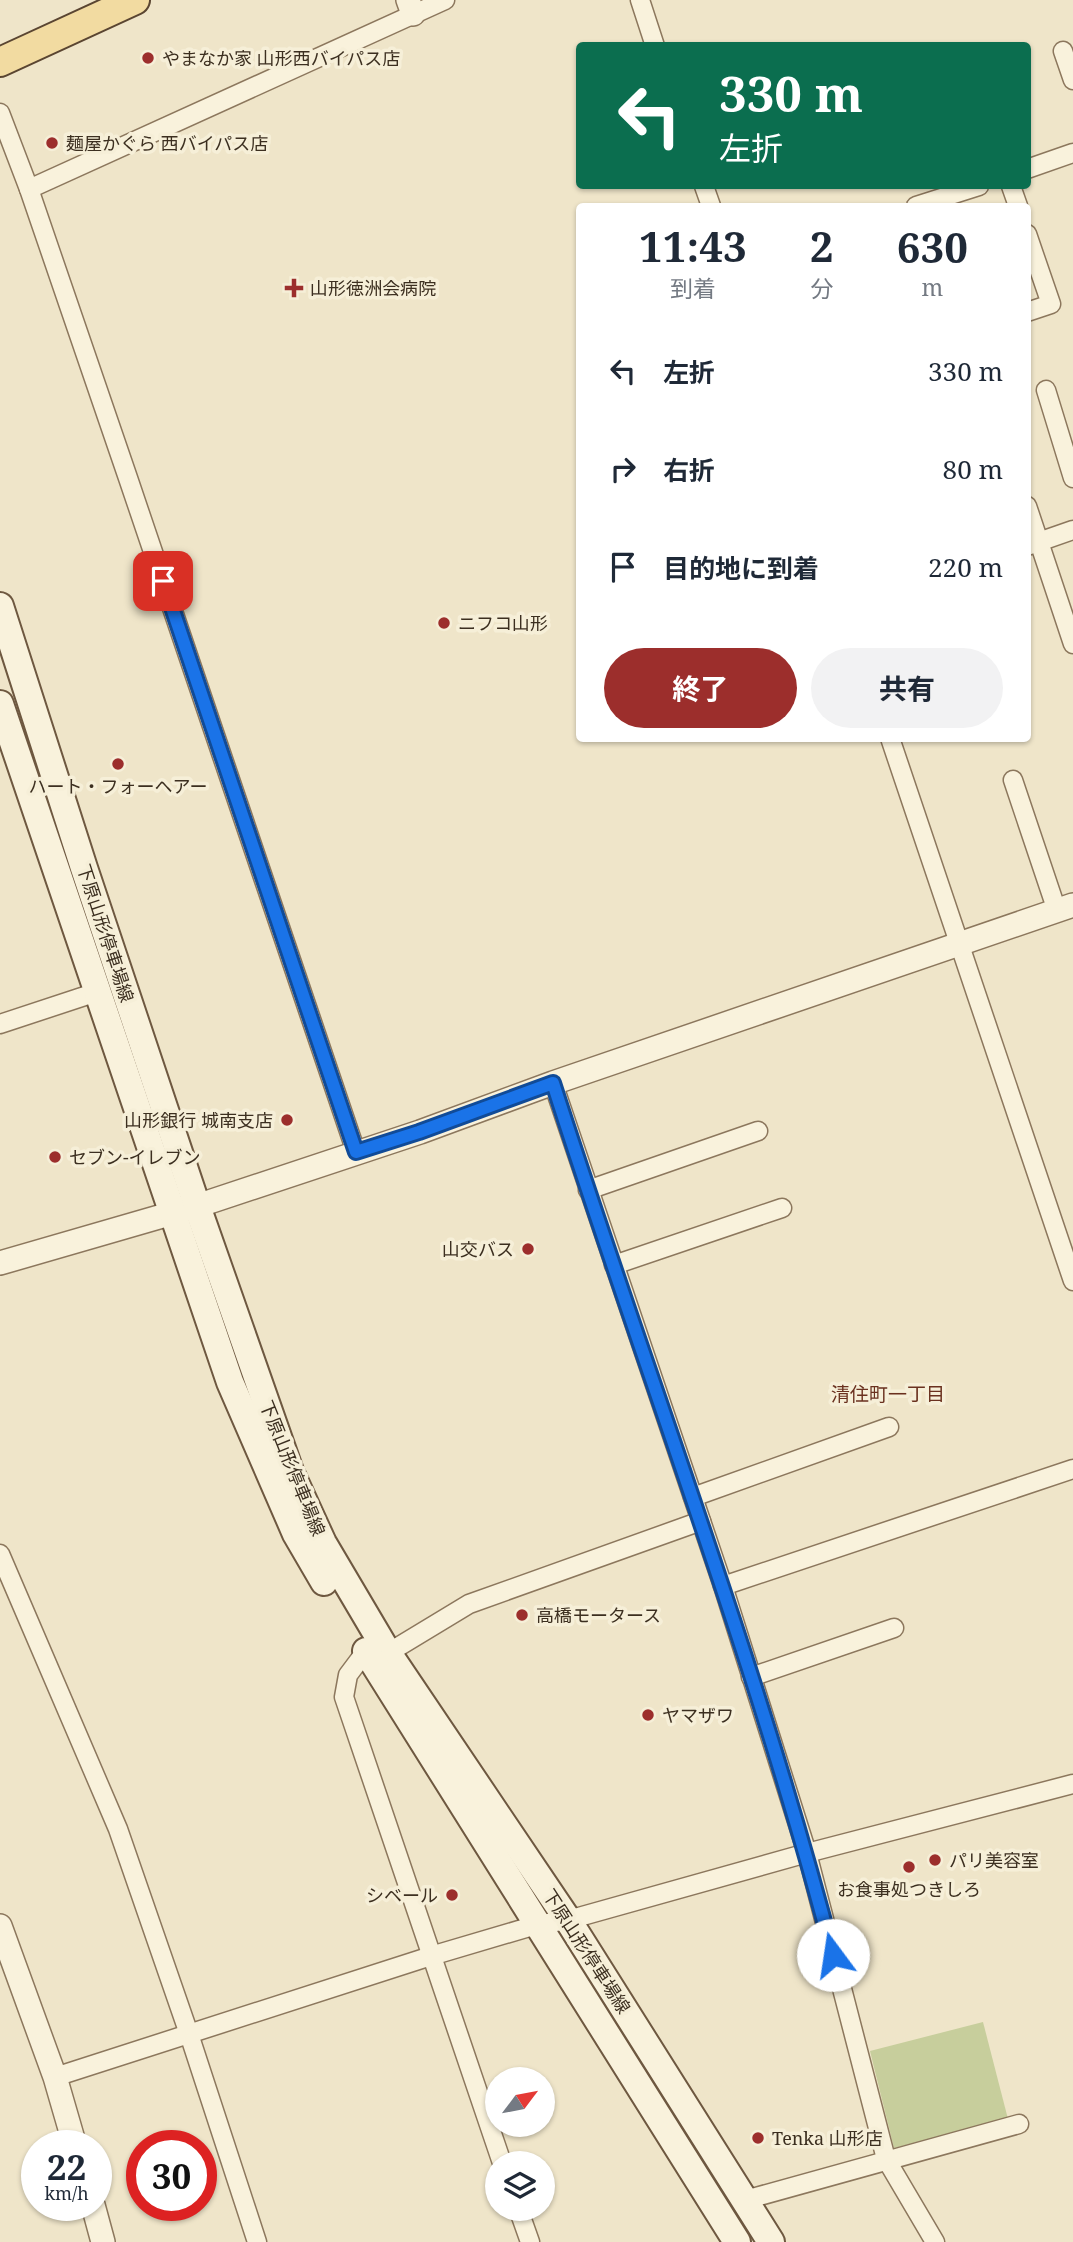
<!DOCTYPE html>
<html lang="ja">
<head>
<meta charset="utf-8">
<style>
  body { margin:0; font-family:"Noto Serif","Noto Sans JP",serif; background:#f2f2f3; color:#1f2937; height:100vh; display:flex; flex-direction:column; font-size:26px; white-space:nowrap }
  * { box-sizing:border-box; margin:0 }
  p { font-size:23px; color:#747a83 }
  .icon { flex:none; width:38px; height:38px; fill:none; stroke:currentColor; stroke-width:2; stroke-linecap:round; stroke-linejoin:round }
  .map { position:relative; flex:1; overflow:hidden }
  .side { position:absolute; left:576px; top:203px; width:455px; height:539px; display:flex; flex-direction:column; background:#fff; border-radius:7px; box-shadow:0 2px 5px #0004 }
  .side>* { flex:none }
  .guide { position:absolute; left:576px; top:42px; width:455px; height:147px; border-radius:7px; box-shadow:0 2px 5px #0004; background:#0b6e4f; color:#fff; overflow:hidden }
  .needle { width:46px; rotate:58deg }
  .tools { position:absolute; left:485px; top:2067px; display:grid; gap:14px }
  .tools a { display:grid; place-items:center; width:70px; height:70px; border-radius:50%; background:#fff; box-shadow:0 2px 5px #0004; font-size:35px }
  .speed { position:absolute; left:21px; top:2130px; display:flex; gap:14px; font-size:35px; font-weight:700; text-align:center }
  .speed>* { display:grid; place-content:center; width:91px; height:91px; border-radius:50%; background:#fff; box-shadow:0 2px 5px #0004; line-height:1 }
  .speed small { font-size:18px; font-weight:400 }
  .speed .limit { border:10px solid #d22; background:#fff; color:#111 }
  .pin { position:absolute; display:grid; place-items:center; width:60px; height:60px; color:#fff; margin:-30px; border-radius:14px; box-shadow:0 4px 10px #0006 }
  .me { position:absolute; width:77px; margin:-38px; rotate:346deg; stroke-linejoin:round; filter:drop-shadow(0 0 5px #0008) }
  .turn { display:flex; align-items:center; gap:24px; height:147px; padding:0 28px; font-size:32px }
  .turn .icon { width:91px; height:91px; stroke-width:2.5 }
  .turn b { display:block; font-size:49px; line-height:60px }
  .eta { display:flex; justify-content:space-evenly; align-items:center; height:119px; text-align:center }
  .eta b { font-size:42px; font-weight:700; line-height:49px }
  .action { display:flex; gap:14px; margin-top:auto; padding:14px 28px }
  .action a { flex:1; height:80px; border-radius:42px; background:#9c2e2c; color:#fff; font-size:28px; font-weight:700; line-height:80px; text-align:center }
  .action a+a { background:#f2f2f3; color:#1f2937 }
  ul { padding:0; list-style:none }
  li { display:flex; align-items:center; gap:21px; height:98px; padding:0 28px }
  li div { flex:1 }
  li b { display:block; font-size:26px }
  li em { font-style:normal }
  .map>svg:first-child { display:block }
</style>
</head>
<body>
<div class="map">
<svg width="1073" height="2242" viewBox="0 0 1073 2242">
  <rect width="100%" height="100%" fill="#efe5c9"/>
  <path fill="#c7ce9c" d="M983 2022 1008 2119 894 2148 870 2051Z"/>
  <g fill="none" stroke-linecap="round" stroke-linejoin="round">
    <g stroke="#8c775d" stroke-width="21">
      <g id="minor">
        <path d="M640 0 655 46"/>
        <path d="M1063 51 1073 80"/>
        <path d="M0 113 29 189 128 478 356 1152"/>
        <path d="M1027 169 1073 153"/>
        <path d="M704 186 711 206"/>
        <path d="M1011 186 1018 206"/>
        <path d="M29 189 445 0"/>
        <path d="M916 206 979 186"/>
        <path d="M1027 234 1051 304 1027 312"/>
        <path d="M1046 390 1073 478"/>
        <path d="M1027 506 1073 644"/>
        <path d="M1027 546 1073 530"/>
        <path d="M890 738 1073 1281"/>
        <path d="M1013 780 1057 911"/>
        <path d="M0 1024 97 992"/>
        <path d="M553 1083 723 1586 807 1853 886 2159 935 2242"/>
        <path d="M588 1190 758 1131"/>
        <path d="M614 1265 782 1208"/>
        <path d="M693 1497 889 1427"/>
        <path d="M0 1554 118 1829 189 2034 257 2242"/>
        <path d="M723 1586 1073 1469"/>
        <path d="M366 1651 348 1675 344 1697 502 2163"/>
        <path d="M388 1653 469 1604 701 1521"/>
        <path d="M751 1677 894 1628"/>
        <path d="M55 2077 431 1956 536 1925 568 1920 807 1853 1073 1784"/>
        <path d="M745 2200 1019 2124"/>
        <path d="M518 2208 530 2242"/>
      </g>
    </g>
    <g stroke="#8c775d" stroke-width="26">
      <g id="tertiary">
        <path d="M408 0 413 14"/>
        <path d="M0 1263 197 1206 420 1132 553 1083 1073 905"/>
        <path d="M0 1926 55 2077 75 2146"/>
        <path d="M93 2205 103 2242"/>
      </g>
    </g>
    <g stroke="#6e5840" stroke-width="30">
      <g id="secondary">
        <path d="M0 606 84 868 197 1206 290 1471 323 1543 388 1653 568 1920 771 2242"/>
        <path d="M0 704 230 1382 296 1534 324 1582"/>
        <path d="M366 1651 737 2242"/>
      </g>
    </g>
    <g stroke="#5a4531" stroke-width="32">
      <path id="primary" d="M0 62 135 0"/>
    </g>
    <use href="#minor" stroke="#f9f2dc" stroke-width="18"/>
    <use href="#tertiary" stroke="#f9f2dc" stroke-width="23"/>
    <use href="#secondary" stroke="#f9f2dc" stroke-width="26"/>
    <use href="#primary" stroke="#f2dba1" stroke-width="28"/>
  </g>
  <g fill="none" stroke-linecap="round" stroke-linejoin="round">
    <g stroke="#114b97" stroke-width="18">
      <path id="route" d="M163 581 356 1152 419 1132 553 1083C646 1374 756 1660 833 1955"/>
    </g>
    <use href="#route" stroke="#1a73e8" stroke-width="12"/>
  </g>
  <g fill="#9c2e2c" stroke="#f6efd8" stroke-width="2.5">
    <circle cx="148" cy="58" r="7"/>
    <circle cx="52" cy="143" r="7"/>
    <path d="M290.5 277.5h7v7h7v7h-7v7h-7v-7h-7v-7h7z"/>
    <circle cx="444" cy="623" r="7"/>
    <circle cx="118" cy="764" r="7"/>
    <circle cx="287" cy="1120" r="7"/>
    <circle cx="55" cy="1157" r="7"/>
    <circle cx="528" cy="1249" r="7"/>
    <circle cx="522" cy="1615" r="7"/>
    <circle cx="648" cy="1715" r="7"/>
    <circle cx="935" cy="1860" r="7"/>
    <circle cx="909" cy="1867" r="7"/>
    <circle cx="452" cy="1895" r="7"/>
    <circle cx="758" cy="2138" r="7"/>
  </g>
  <g text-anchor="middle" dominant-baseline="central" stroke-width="7" stroke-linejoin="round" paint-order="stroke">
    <g font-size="18" fill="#3c2f20" stroke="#f6efd8" text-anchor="start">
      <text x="162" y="58">やまなか家 山形西バイパス店</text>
      <text x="66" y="143">麺屋かぐら 西バイパス店</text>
      <text x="310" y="288">山形徳洲会病院</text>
      <text x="458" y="623">ニフコ山形</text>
      <text x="118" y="786" text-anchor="middle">ハート・フォーヘアー</text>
      <text x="273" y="1120" text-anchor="end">山形銀行 城南支店</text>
      <text x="69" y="1157">セブン-イレブン</text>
      <text x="514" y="1249" text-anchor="end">山交バス</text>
      <text x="536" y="1615">高橋モータース</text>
      <text x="662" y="1715">ヤマザワ</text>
      <text x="949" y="1860">パリ美容室</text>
      <text x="909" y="1889" text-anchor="middle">お食事処つきしろ</text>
      <text x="438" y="1895" text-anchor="end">シベール</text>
      <text x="772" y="2138">Tenka 山形店</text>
    </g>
    <g font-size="18" fill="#3c2f20" stroke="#f6efd8">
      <text transform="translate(106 933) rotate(72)">下原山形停車場線</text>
      <text transform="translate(293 1468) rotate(68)">下原山形停車場線</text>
      <text transform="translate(587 1951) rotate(57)">下原山形停車場線</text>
    </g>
    <g font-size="19" fill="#6a311f" stroke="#f6efd8">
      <text x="888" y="1394">清住町一丁目</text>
    </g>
  </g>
</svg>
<div class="tools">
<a><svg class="needle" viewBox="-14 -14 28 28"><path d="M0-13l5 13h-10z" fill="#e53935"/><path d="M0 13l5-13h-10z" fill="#747a83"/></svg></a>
<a><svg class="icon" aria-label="layers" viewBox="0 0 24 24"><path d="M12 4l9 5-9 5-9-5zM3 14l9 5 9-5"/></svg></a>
</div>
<div class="speed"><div>22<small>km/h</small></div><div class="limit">30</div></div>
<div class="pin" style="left:163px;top:581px;background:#d93025"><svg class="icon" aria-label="arrive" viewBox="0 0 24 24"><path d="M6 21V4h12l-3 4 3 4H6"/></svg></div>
<svg class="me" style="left:833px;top:1955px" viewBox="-20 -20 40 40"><circle r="19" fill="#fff"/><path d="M0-13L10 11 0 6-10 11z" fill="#1a73e8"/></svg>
<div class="guide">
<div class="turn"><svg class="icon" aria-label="left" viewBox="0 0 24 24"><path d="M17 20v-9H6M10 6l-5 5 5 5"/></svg><div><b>330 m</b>左折</div></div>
</div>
<section class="side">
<div class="eta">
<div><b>11:43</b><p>到着</p></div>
<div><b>2</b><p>分</p></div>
<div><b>630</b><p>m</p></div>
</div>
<ul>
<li><svg class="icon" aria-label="left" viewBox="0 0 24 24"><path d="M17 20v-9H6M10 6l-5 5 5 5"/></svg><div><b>左折</b></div><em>330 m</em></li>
<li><svg class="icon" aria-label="right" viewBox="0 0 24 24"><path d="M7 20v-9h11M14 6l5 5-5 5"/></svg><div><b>右折</b></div><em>80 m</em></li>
<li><svg class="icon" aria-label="arrive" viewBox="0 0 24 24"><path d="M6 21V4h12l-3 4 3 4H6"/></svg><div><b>目的地に到着</b></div><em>220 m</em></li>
</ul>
<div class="action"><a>終了</a><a>共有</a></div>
</section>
</div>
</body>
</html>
